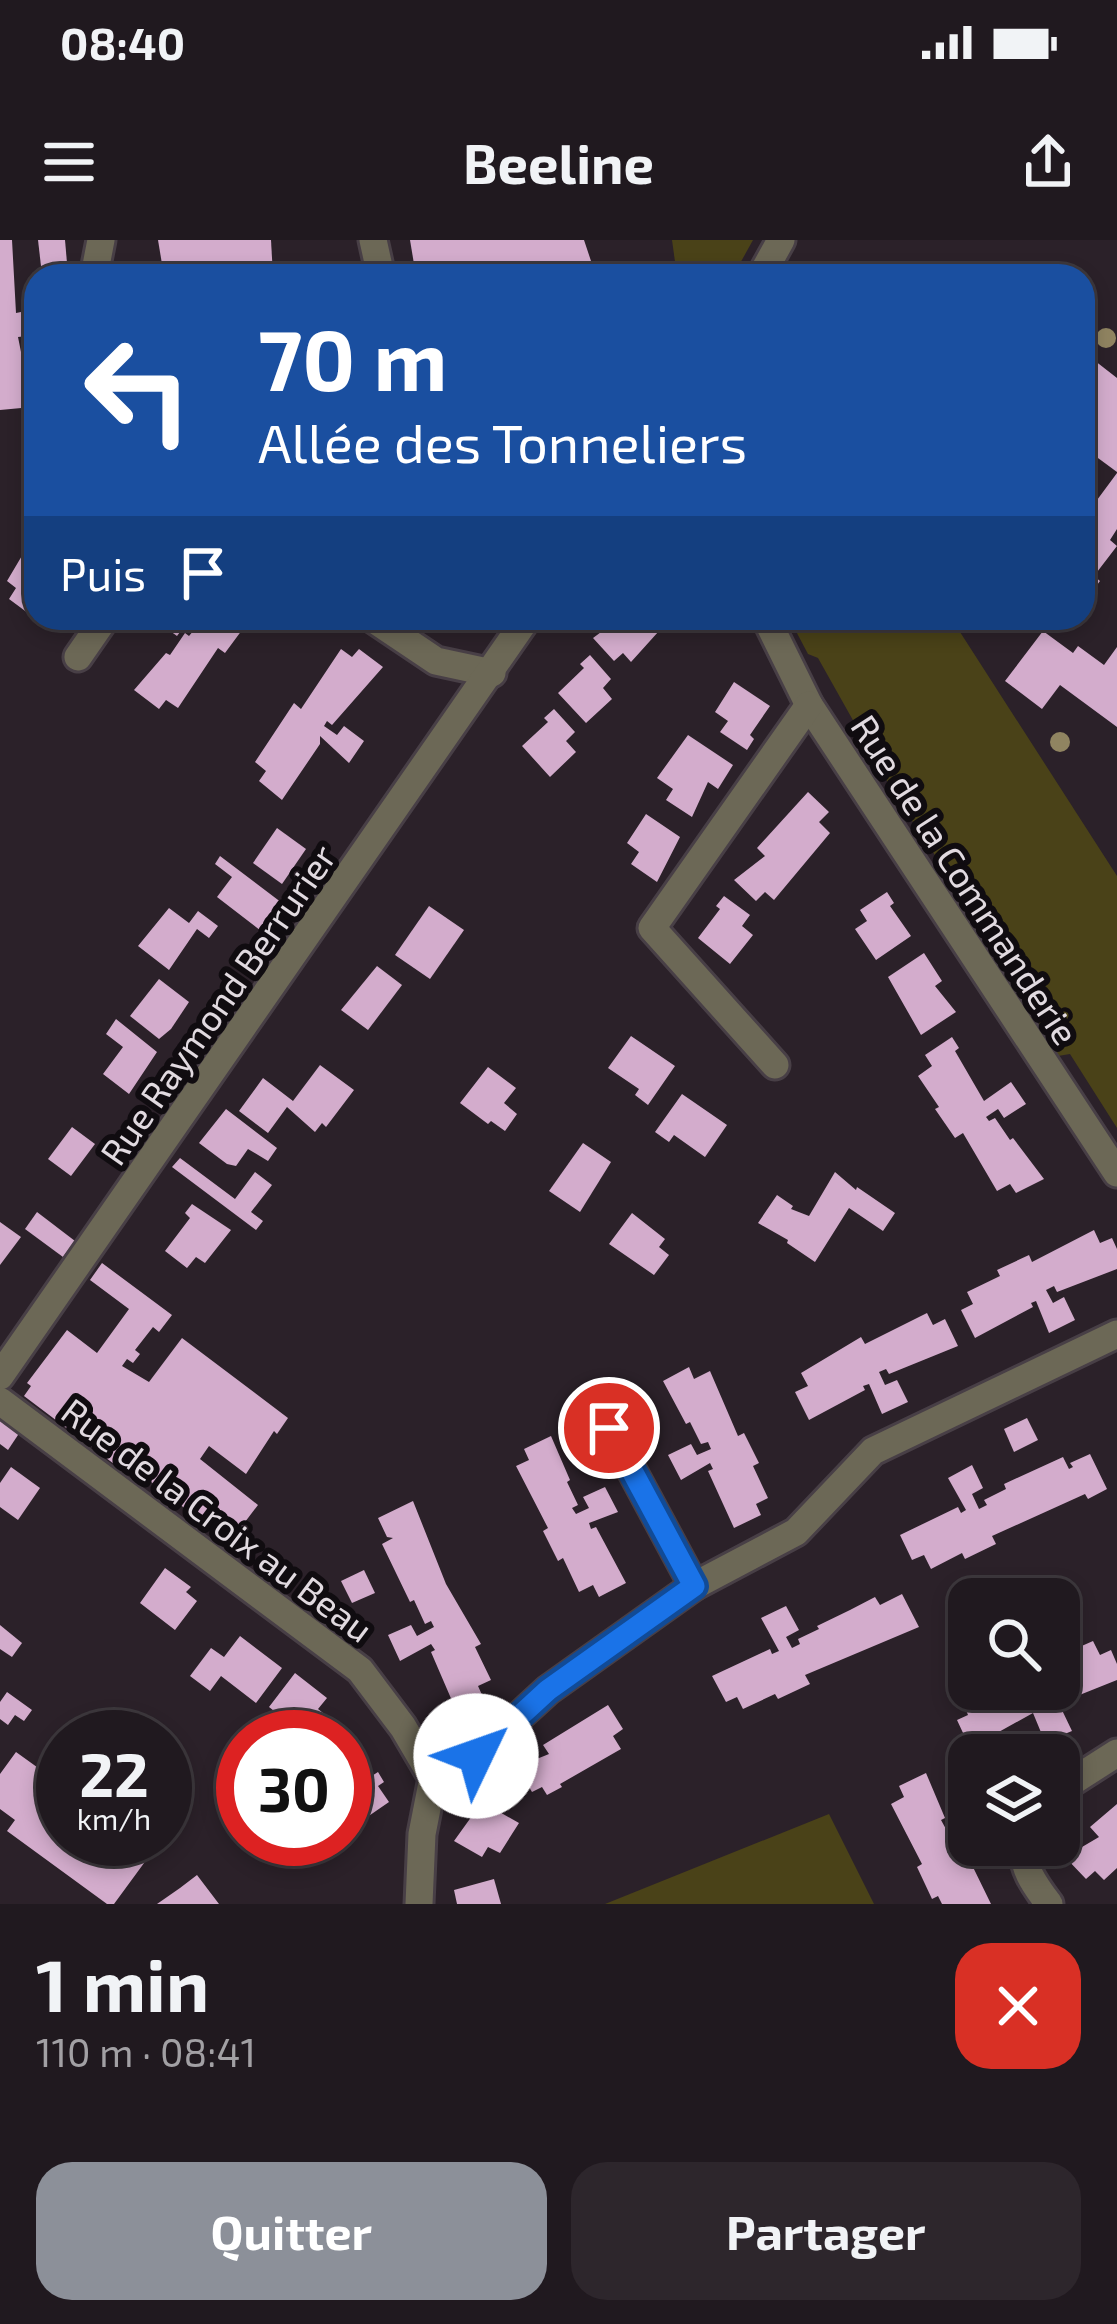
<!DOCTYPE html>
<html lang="fr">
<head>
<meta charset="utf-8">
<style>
  body { margin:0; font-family:"Exo 2",sans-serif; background:#2d262c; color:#f1f3f6; height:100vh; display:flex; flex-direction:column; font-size:45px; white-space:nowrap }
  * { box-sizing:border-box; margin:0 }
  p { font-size:39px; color:#a2a0a4 }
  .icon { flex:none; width:66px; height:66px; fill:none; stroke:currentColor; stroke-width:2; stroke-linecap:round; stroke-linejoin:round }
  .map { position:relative; height:1664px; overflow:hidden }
  .details { display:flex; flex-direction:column; background:#20191f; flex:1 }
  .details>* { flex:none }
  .guide { position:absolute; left:24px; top:24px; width:1071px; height:366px; border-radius:36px; box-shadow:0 6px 18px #0003,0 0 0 3px #3d383d; background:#1a4fa0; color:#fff; overflow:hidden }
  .buttons { position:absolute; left:948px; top:1338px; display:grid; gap:24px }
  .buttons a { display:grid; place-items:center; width:132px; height:132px; border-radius:24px; background:#20191f; box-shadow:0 6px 18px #0003,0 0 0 3px #3d383d; font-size:60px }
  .speed { position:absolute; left:36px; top:1470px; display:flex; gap:24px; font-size:60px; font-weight:700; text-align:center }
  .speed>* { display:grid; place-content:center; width:156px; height:156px; border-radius:50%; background:#20191f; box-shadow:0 6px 18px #0003,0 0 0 3px #3d383d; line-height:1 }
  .speed small { font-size:30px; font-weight:400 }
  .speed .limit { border:18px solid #d22; background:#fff; color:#111 }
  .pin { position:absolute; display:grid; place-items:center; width:102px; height:102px; color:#fff; margin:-51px; border:6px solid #fff; border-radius:50%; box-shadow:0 3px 12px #0007 }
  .me { position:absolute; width:132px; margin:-66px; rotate:48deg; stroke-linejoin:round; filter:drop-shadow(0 0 9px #0008) }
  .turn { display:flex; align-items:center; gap:42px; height:252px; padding:0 36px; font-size:54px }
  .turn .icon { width:156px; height:156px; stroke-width:2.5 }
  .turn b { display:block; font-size:84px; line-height:102px }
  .then { display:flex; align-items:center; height:114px; padding:0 36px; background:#0003; gap:24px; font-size:45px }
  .round { display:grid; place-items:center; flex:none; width:126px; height:126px; border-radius:36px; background:#2d262c }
  .summary { display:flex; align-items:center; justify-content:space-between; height:204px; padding:0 36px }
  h1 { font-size:72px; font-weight:700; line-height:90px }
  .cta { display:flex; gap:24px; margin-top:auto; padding:24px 36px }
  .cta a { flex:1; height:138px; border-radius:36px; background:#8c9099; color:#fff; font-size:48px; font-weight:700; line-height:138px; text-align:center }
  .cta a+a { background:#2d262c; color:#f1f3f6 }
  .status { display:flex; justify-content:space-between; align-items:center; height:84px; padding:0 60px; background:#20191f; direction:ltr }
  .status svg { height:33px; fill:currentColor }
  header { display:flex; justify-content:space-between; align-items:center; height:156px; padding:0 36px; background:#20191f; font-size:54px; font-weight:700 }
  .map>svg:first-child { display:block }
</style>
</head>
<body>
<div class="status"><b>08:40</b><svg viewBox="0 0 49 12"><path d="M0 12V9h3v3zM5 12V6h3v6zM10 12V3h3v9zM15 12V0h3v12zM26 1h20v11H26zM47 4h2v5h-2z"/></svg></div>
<header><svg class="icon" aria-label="menu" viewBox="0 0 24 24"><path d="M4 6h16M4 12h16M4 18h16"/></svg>Beeline<svg class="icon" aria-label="share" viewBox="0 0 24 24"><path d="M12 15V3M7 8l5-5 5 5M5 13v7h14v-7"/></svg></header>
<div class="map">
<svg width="1117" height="1664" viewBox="0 0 1117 1664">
  <rect width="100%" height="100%" fill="#2b2129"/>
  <g fill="#4a4218">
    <path d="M672 0H753L733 36H677Z"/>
    <path d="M789 378H951L1117 636V888L1070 814 1058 816 988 695 895 555 818 418 808 414Z"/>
    <path d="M829 1574 874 1664H605Z"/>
  </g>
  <g fill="#d3accc">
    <path d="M0 0H12L16 73 36 69V95L18 97 32 167 0 170Z"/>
    <path d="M38 0H65L67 23 41 26Z"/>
    <path d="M158 0H271L273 36H164Z"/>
    <path d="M410 0H584L596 36H416Z"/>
    <path d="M1090 117 1117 138V232L1083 207V126Z"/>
    <path d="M1117 233V289L1110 300 1117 306 1094 336 1100 341 1083 364V279Z"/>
    <path d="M36 292V379L9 359 16 348 7 341Z"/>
    <path d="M152 378H245L241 383 245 386 225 413 218 408 178 468 166 460 159 469 134 450 166 413 170 415 185 393 189 396 194 390 186 384 177 396Z"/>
    <path d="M620 378H665L668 381 631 422 623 413 614 421 593 398Z"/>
    <path d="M1043 391 1073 413 1078 406 1104 425 1117 407V487L1060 445 1042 469 1005 441Z"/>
    <path d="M341 409 352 417 359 409 383 427 332 485 327 481 324 486 337 495 344 486 364 501 349 523 320 496V504L282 560 259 541 266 531 255 522 294 463 301 469Z"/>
    <path d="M590 415 611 439 603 448 612 459 586 483 558 453 584 428 580 424Z"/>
    <path d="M734 442 770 466 750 495 754 499 747 510 720 492 728 481 715 472Z"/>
    <path d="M554 469 575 492 566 501 576 512 550 537 522 506 548 482 544 478Z"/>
    <path d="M688 495 733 525 718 549 708 542 692 577 666 560 673 549 657 538Z"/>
    <path d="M808 552 829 572 819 582 830 593 774 660 765 652 756 661 734 640 765 616 757 608Z"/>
    <path d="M646 574 680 597 657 642 631 624 639 612 627 603Z"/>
    <path d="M277 588 306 609 282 644 253 623Z"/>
    <path d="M220 616 286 666 265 694 217 657 232 637 215 624Z"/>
    <path d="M887 652 894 663 890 666 911 696 876 720 855 689 867 681 860 670Z"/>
    <path d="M724 656 750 675 742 686 753 695 730 724 698 698 720 669 716 666Z"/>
    <path d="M429 666 464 690 430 739 395 715Z"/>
    <path d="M169 668 189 683 198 671 218 686 209 698 197 689 169 730 138 706Z"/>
    <path d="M924 713 942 741 935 746 956 772 921 795 888 737Z"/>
    <path d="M377 726 402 745 368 790 341 770Z"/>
    <path d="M159 739 189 762 171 789 159 799 130 776Z"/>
    <path d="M116 779 157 812 129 854 103 834 123 807 106 794Z"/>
    <path d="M631 796 675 826 648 865 635 855 639 849 608 828Z"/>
    <path d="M952 797 959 808 955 811 984 861 1011 842 1026 864 1004 878 998 869 986 877 989 881 995 878 1010 900 1013 898 1044 939 1016 953 1010 944 997 951 963 893 955 898 935 869 939 867 918 836 932 826 925 815Z"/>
    <path d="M320 825 354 850 326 887 322 883 315 892 287 867 268 893 239 871 263 838 293 861Z"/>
    <path d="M488 827 516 848 504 863 517 874 505 891 491 881 488 884 460 863Z"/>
    <path d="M682 854 727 885 705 917 674 895 669 902 655 892Z"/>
    <path d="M226 869 277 908 268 921 248 909 236 926 227 924 199 903Z"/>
    <path d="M72 887 95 904 71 936 48 919Z"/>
    <path d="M583 903 611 922 580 972 549 951Z"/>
    <path d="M180 918 235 959 255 932 272 945 251 972 263 981 256 990 172 927Z"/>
    <path d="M835 932 856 950 857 947 895 973 883 991 849 968 815 1022 787 1003 788 1000 758 983 777 955 793 966 791 969 809 976Z"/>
    <path d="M192 964 231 990 205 1023 196 1017 187 1028 165 1011 190 978 185 973Z"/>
    <path d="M37 972 75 1001 63 1017 25 989Z"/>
    <path d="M632 973 665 999 659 1007 669 1015 654 1035 609 1004Z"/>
    <path d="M0 982 21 997 0 1025Z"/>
    <path d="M1094 990 1100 1003 1112 998 1117 1009V1029L1057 1052 1054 1046 1046 1050 1053 1063 1064 1057 1075 1080 1049 1093 1036 1061 1031 1063 1033 1067 975 1098 961 1070 973 1064 967 1052 1000 1036 997 1030 1029 1015 1032 1022Z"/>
    <path d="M102 1023 172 1075 159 1092 153 1087 135 1110 140 1114 133 1123 127 1119 122 1126 149 1142 182 1098 288 1178 277 1194 274 1191 246 1234 209 1206 200 1219 258 1265 229 1303 132 1227 126 1233 24 1156 31 1146 27 1143 67 1090 97 1113 129 1069 90 1040Z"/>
    <path d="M927 1073 933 1085 945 1079 958 1106 889 1134 886 1129 879 1132 885 1145 897 1140 908 1162 882 1174 869 1144 863 1146 865 1150 809 1180 795 1152 808 1146 801 1133 861 1097 865 1104Z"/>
    <path d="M689 1127 694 1139 710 1131 738 1196 744 1193 759 1223 753 1226 768 1258 756 1264 761 1275 734 1288 708 1231 713 1229 710 1223 681 1240 668 1215 691 1204 697 1215 711 1209 708 1202 701 1204 690 1182 686 1184 663 1141Z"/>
    <path d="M0 1176 20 1192 8 1210 0 1204Z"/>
    <path d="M1027 1178 1038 1200 1014 1212 1004 1189Z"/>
    <path d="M551 1196 570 1240 567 1242 578 1265 572 1268 576 1274 589 1268 583 1257 605 1247 618 1272 589 1283 591 1289 596 1287 626 1343 599 1357 593 1345 579 1352 563 1318 558 1321 543 1291 548 1288 516 1226 529 1220 524 1209Z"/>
    <path d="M1090 1214 1107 1249 1088 1259 1085 1254 992 1296 996 1304 965 1319 962 1313 931 1329 924 1315 912 1320 900 1295 958 1267 961 1273 966 1270 948 1238 972 1225 983 1248 972 1254 979 1269 987 1265 984 1260 1006 1249 1004 1244 1063 1217 1069 1229 1073 1227 1070 1223Z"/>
    <path d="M11 1227 40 1248 18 1280 0 1267V1243Z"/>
    <path d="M413 1261 446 1344 481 1404 475 1407 491 1440 478 1446 483 1457 456 1470 431 1412 435 1410 431 1404 400 1421 388 1395 411 1385 417 1396 434 1387 431 1381 425 1384 414 1360 410 1362 382 1304 393 1298 387 1297 378 1278Z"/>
    <path d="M165 1328 191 1347 186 1352 197 1361 175 1390 140 1363Z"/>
    <path d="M364 1330 375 1353 352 1363 341 1341Z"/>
    <path d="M902 1354 919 1387 805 1435 810 1444 778 1459 775 1454 743 1469 737 1457 726 1462 712 1436 770 1409 772 1414 779 1411 761 1378 786 1366 799 1390 786 1397 792 1408 800 1404 798 1399 819 1389 817 1386 850 1370 875 1357 880 1365Z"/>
    <path d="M0 1385 22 1403 12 1417 0 1409Z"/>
    <path d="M240 1396 282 1428 256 1463 221 1436 210 1451 190 1436 211 1408 224 1417Z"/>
    <path d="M1093 1401 1100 1415 1111 1410 1117 1424V1440L1077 1456 1075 1452 1053 1461 1051 1456 1042 1460 1049 1473 1061 1468 1072 1491 1045 1502 1033 1473 970 1508 957 1480 968 1475 962 1460 988 1449H1059V1416Z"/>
    <path d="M295 1433 327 1458 318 1469 328 1477 314 1497 291 1494 296 1488 269 1467Z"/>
    <path d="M7 1452 32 1470 24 1481 15 1475 8 1485 0 1479V1462Z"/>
    <path d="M608 1465 623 1489 613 1496 621 1509 560 1544 562 1547 547 1555 542 1547 532 1552 517 1527 549 1514 543 1505Z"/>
    <path d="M16 1512 48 1535 41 1545 63 1561V1599H151L158 1604 114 1664H107L7 1591 15 1580 0 1569V1534Z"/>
    <path d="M378 1532 384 1542 378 1546 389 1562 360 1582 345 1553Z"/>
    <path d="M926 1533 945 1578 941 1580 952 1600 946 1603 950 1611 963 1605 957 1594 969 1589V1605H997L964 1619 967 1625 971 1623 991 1664H942L938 1656 932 1659 917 1627 922 1624 891 1564 904 1557 899 1546Z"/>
    <path d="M482 1562 519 1583 500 1613 488 1607 482 1617 454 1601Z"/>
    <path d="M1117 1564V1628L1104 1640 1095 1631 1086 1639 1065 1617 1099 1597 1090 1587Z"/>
    <path d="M197 1635 219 1664H157L180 1648Z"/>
    <path d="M494 1639 501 1664H457L454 1650Z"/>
  </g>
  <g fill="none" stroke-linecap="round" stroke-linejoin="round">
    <g stroke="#483f46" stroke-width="33">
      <g id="minor">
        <path d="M373 0 381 36"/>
        <path d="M94 36 101 0"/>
        <path d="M761 36 781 0"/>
        <path d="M372 378 436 421 492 433"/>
        <path d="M766 378 809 465 1117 933"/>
        <path d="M78 417 105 378"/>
        <path d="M775 825 652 688 809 465"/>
        <path d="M0 1136 527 378"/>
        <path d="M0 1161 360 1430 403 1487 433 1538 422 1594 419 1664"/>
        <path d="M609 1188 694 1346"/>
        <path d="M433 1538 476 1516 548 1450 694 1346 796 1292 873 1211 1117 1094"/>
        <path d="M1059 1550 1117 1513"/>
        <path d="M1026 1605C1019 1625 1037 1648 1049 1664"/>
      </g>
    </g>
    <use href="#minor" stroke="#6c6856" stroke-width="27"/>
  </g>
  <g fill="#908461">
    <circle cx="1106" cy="98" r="10"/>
    <circle cx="1060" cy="502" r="10"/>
  </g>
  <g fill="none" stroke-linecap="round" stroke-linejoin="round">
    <g stroke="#114b97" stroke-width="30">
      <path id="route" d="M476 1516 548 1450 694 1346 609 1188"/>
    </g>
    <use href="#route" stroke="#1a73e8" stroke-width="21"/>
  </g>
  <g text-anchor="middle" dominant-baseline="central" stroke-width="12" stroke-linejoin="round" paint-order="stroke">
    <g font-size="36" fill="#e1dae0" stroke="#100c10">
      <text transform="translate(966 639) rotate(57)">Rue de la Commanderie</text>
      <text transform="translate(217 764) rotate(-55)">Rue Raymond Berrurier</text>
      <text transform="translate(218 1279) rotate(37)">Rue de la Croix au Beau</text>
    </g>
  </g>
</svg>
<div class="buttons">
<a><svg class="icon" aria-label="search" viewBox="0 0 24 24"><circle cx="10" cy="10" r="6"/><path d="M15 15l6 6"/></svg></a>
<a><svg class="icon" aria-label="layers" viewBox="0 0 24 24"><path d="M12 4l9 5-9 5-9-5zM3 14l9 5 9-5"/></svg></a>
</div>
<div class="speed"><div>22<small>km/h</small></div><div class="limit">30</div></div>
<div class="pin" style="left:609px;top:1188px;background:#d93025"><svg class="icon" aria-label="arrive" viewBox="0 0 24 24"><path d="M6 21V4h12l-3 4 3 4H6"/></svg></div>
<svg class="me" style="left:476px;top:1516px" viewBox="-20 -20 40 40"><circle r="19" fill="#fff"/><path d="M0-13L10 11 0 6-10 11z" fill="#1a73e8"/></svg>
<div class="guide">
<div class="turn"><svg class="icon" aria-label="left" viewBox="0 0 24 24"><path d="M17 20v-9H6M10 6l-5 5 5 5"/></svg><div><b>70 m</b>Allée des Tonneliers</div></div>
<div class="then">Puis<svg class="icon" aria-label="arrive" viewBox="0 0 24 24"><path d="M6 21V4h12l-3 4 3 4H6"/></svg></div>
</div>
</div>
<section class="details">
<div class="summary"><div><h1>1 min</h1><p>110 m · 08:41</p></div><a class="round" style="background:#d93025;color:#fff"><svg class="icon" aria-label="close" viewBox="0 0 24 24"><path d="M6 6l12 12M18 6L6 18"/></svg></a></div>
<div class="cta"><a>Quitter</a><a>Partager</a></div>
</section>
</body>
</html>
